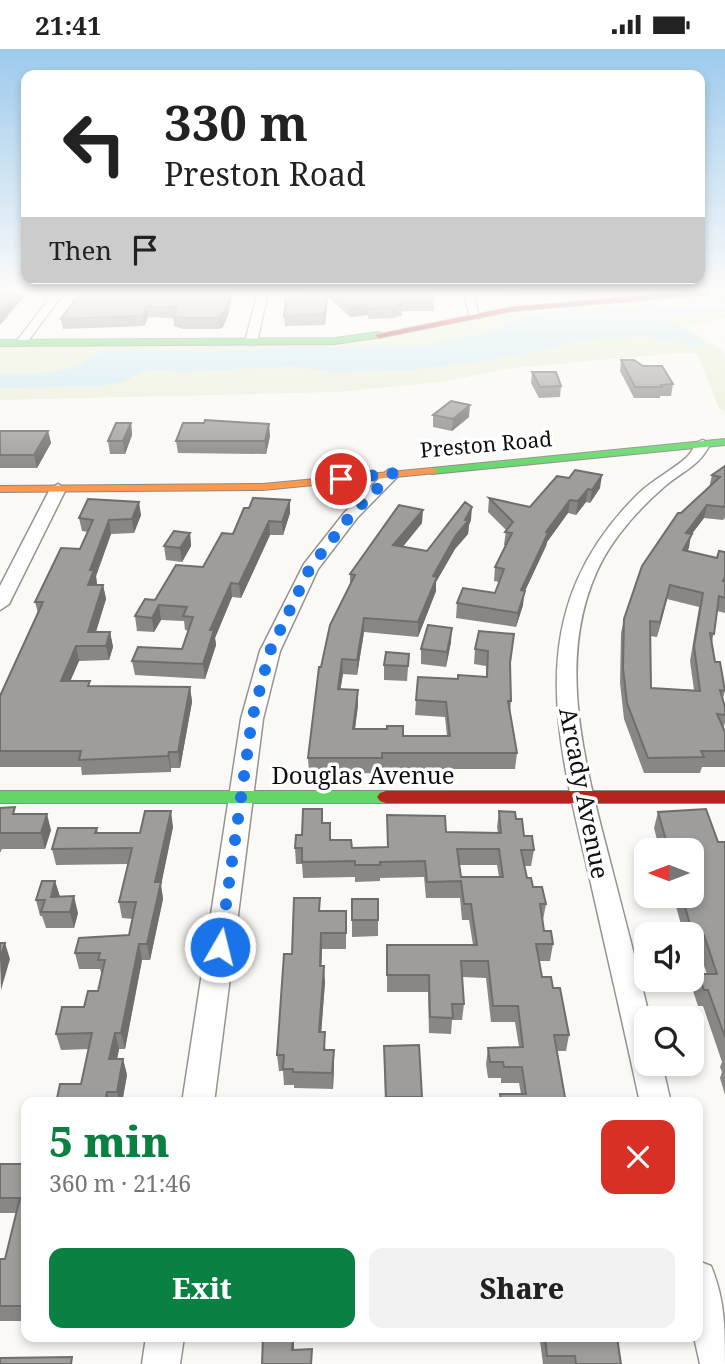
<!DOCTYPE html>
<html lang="en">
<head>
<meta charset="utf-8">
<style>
  body { margin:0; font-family:"Noto Serif",serif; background:#f2f2f2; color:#222; height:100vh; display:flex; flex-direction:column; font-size:26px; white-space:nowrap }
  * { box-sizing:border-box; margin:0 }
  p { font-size:23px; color:#767676 }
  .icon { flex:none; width:38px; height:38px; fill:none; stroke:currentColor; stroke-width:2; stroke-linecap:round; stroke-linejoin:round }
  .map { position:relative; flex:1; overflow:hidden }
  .drawer { position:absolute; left:21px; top:1048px; width:682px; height:245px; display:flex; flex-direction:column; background:#fff; border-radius:14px; box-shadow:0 4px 10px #0003 }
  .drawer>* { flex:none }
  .banner { position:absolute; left:21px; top:21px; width:684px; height:214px; border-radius:14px; box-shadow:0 4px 10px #0003; background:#fff; color:#222; overflow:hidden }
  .needle { width:46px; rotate:270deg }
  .controls { position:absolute; left:634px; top:789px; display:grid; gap:14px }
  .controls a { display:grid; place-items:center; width:70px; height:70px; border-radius:14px; background:#fff; box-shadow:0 4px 10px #0003; font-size:35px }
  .pin { position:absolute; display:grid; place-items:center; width:60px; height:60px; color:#fff; margin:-30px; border:4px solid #fff; border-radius:50%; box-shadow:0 2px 7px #0007 }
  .me { position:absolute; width:77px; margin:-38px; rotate:8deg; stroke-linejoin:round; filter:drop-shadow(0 0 5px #0008) }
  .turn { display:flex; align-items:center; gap:24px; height:147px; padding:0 28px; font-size:32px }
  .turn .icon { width:91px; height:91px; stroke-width:2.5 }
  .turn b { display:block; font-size:49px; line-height:60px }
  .then { display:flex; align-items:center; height:66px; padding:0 28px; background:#0003; gap:14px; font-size:26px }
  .round { display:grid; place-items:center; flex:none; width:74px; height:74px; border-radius:14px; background:#f2f2f2 }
  .overview { display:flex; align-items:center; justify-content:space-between; height:119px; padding:0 28px }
  h1 { font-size:42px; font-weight:800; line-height:52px; color:#0b8043 }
  .primary-button { display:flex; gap:14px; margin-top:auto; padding:14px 28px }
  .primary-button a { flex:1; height:80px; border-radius:14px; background:#0b8043; color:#fff; font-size:28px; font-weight:800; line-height:80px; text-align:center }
  .primary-button a+a { background:#f2f2f2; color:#222 }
  .status { display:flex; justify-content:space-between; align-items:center; height:49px; padding:0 35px; background:#fff; direction:ltr }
  .status svg { height:19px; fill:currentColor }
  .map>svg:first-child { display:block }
</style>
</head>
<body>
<div class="status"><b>21:41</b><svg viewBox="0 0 49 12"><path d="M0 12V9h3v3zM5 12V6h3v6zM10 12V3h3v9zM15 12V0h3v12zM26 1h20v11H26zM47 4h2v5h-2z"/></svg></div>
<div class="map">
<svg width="725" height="1315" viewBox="0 0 725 1315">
  <rect width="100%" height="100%" fill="#fbf9f5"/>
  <path fill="#e8efd7" d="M725 245V269L685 278 722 301 725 310V363L719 359 697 305 679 304 513 319 441 333 335 343 0 351V297L303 295 519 262Z"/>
  <path fill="#ceeaf2" d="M615 257C646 257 676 276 703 291L705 298 648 288 580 290 562 297 496 310 410 321 331 323 295 317 181 323 158 321 142 323 122 333 99 337 0 339V326C26 325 51 326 77 317 87 314 90 306 106 302L217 303 288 298 422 297 481 285 533 266Z"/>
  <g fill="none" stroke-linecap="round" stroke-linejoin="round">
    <path fill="#ceeaf2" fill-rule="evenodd" d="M725 253V263L612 277 604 272 612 267Z"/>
    <g stroke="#959493" stroke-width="3">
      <g id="street">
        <path d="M55 242H65L25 296H17V292Z"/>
        <path d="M258 242H268L257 293 251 296 245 293Z"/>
        <path d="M463 242H473L479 269 470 267Z"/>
        <path d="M703 391 710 395C700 417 681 423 664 438 641 458 618 483 603 510 551 607 587 722 612 820 625 870 638 920 650 970H646V1015H662L671 1054H640C624 978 606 902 589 826 555 683 521 560 639 444 654 430 671 422 686 409 693 403 694 393 703 391Z"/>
        <path d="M393 420 400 424 398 427 357 469 318 520 280 602 263 670 214 1054H182L241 670 260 602 304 515 345 463 388 421Z"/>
        <path d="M58 435 66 440 9 555 0 561V537L50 440Z"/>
        <path d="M698 1212 711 1217C725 1251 725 1279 725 1315H700L694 1288H698Z"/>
        <path d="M146 1288H184L180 1315H142Z"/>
      </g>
    </g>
    <g stroke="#8c8b89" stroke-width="2">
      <g id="fast">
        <path d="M379 283 383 286 382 288 335 295 0 297V291L335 289Z"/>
        <path d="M725 390V396L432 425 426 422 432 419Z"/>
        <path d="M0 742H386L392 744 395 748 392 752 386 754H0Z"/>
      </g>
    </g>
    <g stroke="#8c8b89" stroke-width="2">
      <path id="slow" d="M432 419 438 422 436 424 263 441 0 443V437L263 435Z"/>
    </g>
    <g stroke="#8c8b89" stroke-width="2">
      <g id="jam">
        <path d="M698 242H725V244L513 262 379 289 375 286 513 258Z"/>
        <path d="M386 742H725V754H386L380 752 377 748 380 744Z"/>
      </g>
    </g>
    <use href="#street" fill="#fefefe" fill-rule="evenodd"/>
    <use href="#fast" fill="#63d668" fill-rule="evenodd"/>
    <use href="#slow" fill="#ff974d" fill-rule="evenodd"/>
    <use href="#jam" fill="#b3261e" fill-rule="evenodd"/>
  </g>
  <g fill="#898784" fill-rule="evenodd">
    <path d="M81 242H233L229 263 223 278 219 280H183L174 277 173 269 148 268 144 277 63 280 61 270Z"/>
    <path d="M299 242H432L434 252V262H402V267H397L396 269 368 270V266L350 268 328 248 325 276 285 277 284 267 300 247Z"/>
    <path d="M503 242H585V245L505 247Z"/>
    <path d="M621 311 673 335 671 347H660V349H634L620 322Z"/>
    <path d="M532 323 561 337 560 348 539 349 531 334Z"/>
    <path d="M433 366 469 368 452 382 433 378Z"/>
    <path d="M131 374 132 386 125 405H110L108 392Z"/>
    <path d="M0 382H48L51 394 37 419H0Z"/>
    <path d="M270 387 266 405 178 404 176 392Z"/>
    <path d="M725 417V469L723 471 704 469 691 486 687 502 717 509 725 503V564L717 562 712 594 715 613 725 642 723 649 725 658V674L723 680 725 683V718H702L700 724H644L624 670 620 634 621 584 624 570 681 464 709 439 712 426ZM667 550 699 558 690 612 694 641 651 639 650 587 657 588Z"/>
    <path d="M557 427 600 439 590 454 586 453 576 466 568 464 547 493 546 497 524 544 523 556 516 578 456 569 457 554 495 544 499 533 494 532 495 518 506 497 504 496 506 481 488 463 489 449 530 458Z"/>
    <path d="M249 459 290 464 283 486H270L241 549 232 548 215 589 216 596 205 630 135 626 132 612 182 600 189 582 185 581 184 572 161 571 154 583 137 582 135 567 155 551 203 518 233 485Z"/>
    <path d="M141 466 134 484 111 485 96 527 97 536H103L106 550 96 583H110L113 598 109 611 79 612 70 632 91 637 190 638 192 653 180 719H171V723L82 726 81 718H0V647L38 564 35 553 80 500 88 483 82 482 79 469Z"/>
    <path d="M471 471 469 476 468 485 455 500 436 533V542L418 588 364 583 357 626 343 625 340 640 358 641V656L355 680 403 687H447L445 668 415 666 416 651 458 630 486 628V617L474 615 475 600 479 582 510 617 511 652 510 664 517 704 515 720H382V724L309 725 308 709 321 618 350 536V525L422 474 403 497 427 502Z"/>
    <path d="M190 484 191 497 182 513 166 511 164 497Z"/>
    <path d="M451 593 446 618 421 615V600Z"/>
    <path d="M409 605 407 632 384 631V616Z"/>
    <path d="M0 759 51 781 45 800H2L0 804Z"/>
    <path d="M499 762 516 770 524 787 534 801 531 817H524L527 829 546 855 543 871 544 882 553 895 550 912H539L542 928 553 939 569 986 566 1002H557L566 1054H499L500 1045H521L519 1034H501V1029H488L486 1015 488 999 519 998 515 973H491L486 929 462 928 464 955 462 971H452L451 985 429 984 428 943H387V896H473L469 871H462L460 849H426L424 828 380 829V832L355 833V828L303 829 302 815H296L295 799 302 786 322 774 331 791 352 799 387 798V766L446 783 498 784 497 778ZM459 816H497L499 828H461Z"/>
    <path d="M658 763 718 793H725V1046L720 1029 722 1023 720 1018 722 1013 703 957H698L693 942 698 925H707L699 902H691V886H684L673 847H691V802H660L654 779Z"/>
    <path d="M173 778 161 836 163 850 150 911H142L125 1000H119L117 1010H123L127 1026 122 1054H56L81 1035 89 1000 61 1001 56 985 84 958 98 942 102 927 100 920H79L75 904 129 886 133 870 122 869 119 853 128 815 56 816 52 800 97 779 98 784H140Z"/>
    <path d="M55 832 60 848 78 864 74 879H46L42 867H40L36 851Z"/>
    <path d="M352 850H378V887L352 888Z"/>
    <path d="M320 862H346V900H322L321 917 325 933 321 983 326 1001 334 1017 333 1040 294 1039V1036H284L283 1022H279L277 1006 292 905Z"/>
    <path d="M384 997 422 1048V1054H385Z"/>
    <path d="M0 1115H26V1272H0V1210H5L16 1164H0Z"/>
    <path d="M541 1288H545L621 1315H543L540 1292Z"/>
  </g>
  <g fill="#6f6e6c">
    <path d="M19 242H29L0 276V264Z"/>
    <path d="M230 242H233L229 263 223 278 219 280 218 269Z"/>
    <path d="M328 242V248L325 276 324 265Z"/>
    <path d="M368 256V266L350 268V258Z"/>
    <path d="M147 258 148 268 144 277 142 267Z"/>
    <path d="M470 356 469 368 452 382 453 370Z"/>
    <path d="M131 374 132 386 125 405 123 392Z"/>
    <path d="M269 375 270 387 266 405 265 392Z"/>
    <path d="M48 382 51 394 37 419 34 406Z"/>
    <path d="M602 426 600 439 590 454 592 441Z"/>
    <path d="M588 440 586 453 576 466 578 452Z"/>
    <path d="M290 451V464L283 486 282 473Z"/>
    <path d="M570 451 568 464 547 493 546 497 524 544 523 556 516 578 521 541 546 483Z"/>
    <path d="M139 453 141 466 134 484 132 470Z"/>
    <path d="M707 456 704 469 691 486 689 499 680 515 686 484Z"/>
    <path d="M472 458 471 471 469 476 468 485 455 500 436 533V542L418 588V573L433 527Z"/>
    <path d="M423 461 422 474 393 510V496Z"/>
    <path d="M109 471 111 485 96 527 97 536H88L90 521Z"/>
    <path d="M269 472 270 486 241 549 239 535Z"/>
    <path d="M190 484 191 497 182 513 180 499Z"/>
    <path d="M231 534 232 548 215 589 216 596 205 630 203 615 210 581Z"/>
    <path d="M103 536 106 550 91 598 88 583Z"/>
    <path d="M670 536 667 550 657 588 660 573Z"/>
    <path d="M159 556 161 571 154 583 152 569Z"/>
    <path d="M364 569V583L357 626V611Z"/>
    <path d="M452 579 451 593 446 618 447 603Z"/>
    <path d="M110 583 113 598 109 611 106 597Z"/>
    <path d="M76 597 79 612 64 647 61 632Z"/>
    <path d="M342 610 343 625 338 655V640Z"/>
    <path d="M190 638 192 653 180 719 178 703Z"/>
    <path d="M358 641V656L353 695V680Z"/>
    <path d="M169 703 171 719V723L168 707Z"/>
    <path d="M171 762 173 778 161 836 163 850 150 911 147 895 155 833Z"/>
    <path d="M47 765 51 781 45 800 41 784Z"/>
    <path d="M55 832 60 848 55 864 51 848Z"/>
    <path d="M74 847 78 864 74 879 70 863Z"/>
    <path d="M321 884 322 900 321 933 320 917Z"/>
    <path d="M5 894 10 910 1 941 0 910Z"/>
    <path d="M139 895 142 911 125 1000 121 984Z"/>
    <path d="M324 917 325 933 320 1000 319 983Z"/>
    <path d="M115 984 119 1000 114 1026 109 1010Z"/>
    <path d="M334 1001V1017L333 1040 332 1024Z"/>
    <path d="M123 1010 127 1026 122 1054H120L117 1043Z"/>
    <path d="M107 1043 110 1054H105Z"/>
    <path d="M293 1288H294V1315L292 1301Z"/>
  </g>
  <g fill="#9f9d9a" stroke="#6f6e6c" stroke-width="2" fill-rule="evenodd">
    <path d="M0 242H19L0 264Z"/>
    <path d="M81 242H230L228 253 222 267 218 269H182L173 267 177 258H147L142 267 61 270Z"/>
    <path d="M300 242H328L324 265 284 267 286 249 301 247Z"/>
    <path d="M332 242H432L434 252H402V256H397V259L368 260V256L350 258Z"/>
    <path d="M621 311H634L643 317H662L673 335 661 336 662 338H635Z"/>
    <path d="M532 323H556L561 337 540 338Z"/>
    <path d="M451 352 470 356 453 370 433 366Z"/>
    <path d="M205 371 269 375 265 392H176L183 374H204Z"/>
    <path d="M116 374H131L123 392H108Z"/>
    <path d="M0 382H48L34 406H0Z"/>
    <path d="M725 417V458L707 456 686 484 692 485 683 501 717 509 719 502 725 503V528L723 532H725V549L719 547 714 585 710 584 715 613H720L725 642 720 641 725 658V666L717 665 725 683V702H701L704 708 648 709 627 654 623 619 624 570 642 517 678 464H681L720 428 712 426ZM670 536 703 544 694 597 700 642 651 639 650 572 660 573Z"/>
    <path d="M575 421 602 426 592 441 588 440 578 452 570 451 546 483 548 484 521 541 525 542 518 564 457 554 463 539 495 544 504 520 495 518 512 484 505 483 513 473 489 449 530 458 557 427 569 429Z"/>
    <path d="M253 449 290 451 282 473 269 472 239 535 231 534 210 581H214L203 615 132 612 138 598 182 600 193 568 183 567 187 558 159 556 152 569 135 567 145 550 155 551 176 516 203 518 222 484 233 485 244 459H249Z"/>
    <path d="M88 450 139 453 132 470 109 471 90 521H94L88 536H103L88 583H110L106 597H76L61 632H90L88 637 190 638 178 703H169L168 707 79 711 81 702H0V647L43 553H35L61 499 80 500 93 471 79 469Z"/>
    <path d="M465 453 472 458 465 471H469L456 486 433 527 437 528 418 573 364 569 357 611 342 610 338 640 358 641 353 680H387V677H403V687H450L446 653 416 651 418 628 458 630V626L487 628 488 602 475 600 479 582 514 585 510 614 511 652H508L517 704H382V709H308L319 618H321L330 576 355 526 350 525 399 456 423 461 393 496 427 502Z"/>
    <path d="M174 482 190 484 180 499 164 497Z"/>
    <path d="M428 576 452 579 447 603 421 600Z"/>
    <path d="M386 603 409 605 408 617 384 616Z"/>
    <path d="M15 758 13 765H47L41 784H0V759Z"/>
    <path d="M303 760H322V774H330V791H351L352 799 388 798 387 766 445 767 446 783 501 784 499 762 515 763 516 770H522L524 787H532L534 801H521L527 829H531L533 838H542L546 855H540L544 882H551L553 895H536L542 928H551L553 939H560L569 986H554L566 1054H502L500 1045H526L522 1018H504L503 1013H490L488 999 523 998 518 957H493L488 912H461L464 955H452L453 969 430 968 429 926H387V896H477L471 855H464L461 832 427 833 425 812 380 813V816H355V812L302 813V799H295L296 786H302ZM457 800H499L503 828H461Z"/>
    <path d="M706 760 718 793H725V988L708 941H704L698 925H717L704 886H693L682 847H691V802H669L658 763Z"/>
    <path d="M145 762H171L155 833H161L147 895H139L121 984H115L109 1010H123L117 1043H107L105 1054H56L60 1035H81L92 984 56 985 62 958H84L88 942H98L105 911H98L100 904H75L79 889 129 886 136 853H119L132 799 52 800 58 779H97L95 784H140Z"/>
    <path d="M42 832H55L51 848 74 847 70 863H41L45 851H36Z"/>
    <path d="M294 849H320L319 862H346V884H321L320 917H324L319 983H325L324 1001H334L332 1024 293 1023V1020H283L284 1006H277L284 905H292Z"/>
    <rect x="352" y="850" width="26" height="21"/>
    <path d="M0 894H5L0 910Z"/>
    <path d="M419 996 422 1048H386L384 997Z"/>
    <rect x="289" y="1052" width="38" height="2"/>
    <path d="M0 1115H26V1257H0V1210H5L20 1149H0Z"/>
    <path d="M263 1288H293L292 1301 312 1300 311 1315H262Z"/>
    <path d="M545 1288H617L621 1315H576L575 1307H547Z"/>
    <path d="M72 1308 71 1315H0V1309Z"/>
  </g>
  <linearGradient id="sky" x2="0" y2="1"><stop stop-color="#9dcaec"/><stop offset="0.57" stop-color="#fdfcfa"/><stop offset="1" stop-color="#fdfcfa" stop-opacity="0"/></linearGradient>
  <rect width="725" height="426" fill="url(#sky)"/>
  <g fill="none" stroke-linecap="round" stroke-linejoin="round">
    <path stroke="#1a73e8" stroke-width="12" stroke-dasharray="0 21.6" d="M220 898 252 670 270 602 310 519 351 466 393 424 341 430"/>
  </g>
  <g text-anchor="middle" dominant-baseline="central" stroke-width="7" stroke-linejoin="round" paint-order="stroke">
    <g font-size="21" fill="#0f0f0f" stroke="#fff">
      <text transform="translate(486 395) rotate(-5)">Preston Road</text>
    </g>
    <g font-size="24" fill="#0f0f0f" stroke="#fff">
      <text x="363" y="725">Douglas Avenue</text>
      <text transform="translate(585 744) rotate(79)">Arcady Avenue</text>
    </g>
  </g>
</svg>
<div class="controls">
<a><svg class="needle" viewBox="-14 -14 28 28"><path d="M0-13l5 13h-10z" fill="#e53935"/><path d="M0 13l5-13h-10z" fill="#767676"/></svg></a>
<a><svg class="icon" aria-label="sound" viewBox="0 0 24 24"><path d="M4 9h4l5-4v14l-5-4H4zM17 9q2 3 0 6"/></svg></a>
<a><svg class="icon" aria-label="search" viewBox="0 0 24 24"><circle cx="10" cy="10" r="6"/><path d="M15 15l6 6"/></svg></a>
</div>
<div class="pin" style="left:341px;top:430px;background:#d93025"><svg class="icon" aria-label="arrive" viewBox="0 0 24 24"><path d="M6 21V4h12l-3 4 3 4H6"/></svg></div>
<svg class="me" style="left:220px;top:898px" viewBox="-20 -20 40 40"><circle r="17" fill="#1a73e8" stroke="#fff" stroke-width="3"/><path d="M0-11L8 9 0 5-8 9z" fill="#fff"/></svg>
<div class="banner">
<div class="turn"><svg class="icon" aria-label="left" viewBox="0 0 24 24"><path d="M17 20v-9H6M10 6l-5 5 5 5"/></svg><div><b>330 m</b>Preston Road</div></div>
<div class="then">Then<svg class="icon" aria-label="arrive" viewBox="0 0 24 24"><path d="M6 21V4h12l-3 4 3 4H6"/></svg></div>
</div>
<section class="drawer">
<div class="overview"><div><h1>5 min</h1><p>360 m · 21:46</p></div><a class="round" style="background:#d93025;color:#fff"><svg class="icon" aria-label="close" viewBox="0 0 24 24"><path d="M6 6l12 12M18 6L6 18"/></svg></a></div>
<div class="primary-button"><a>Exit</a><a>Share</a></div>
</section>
</div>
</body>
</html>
